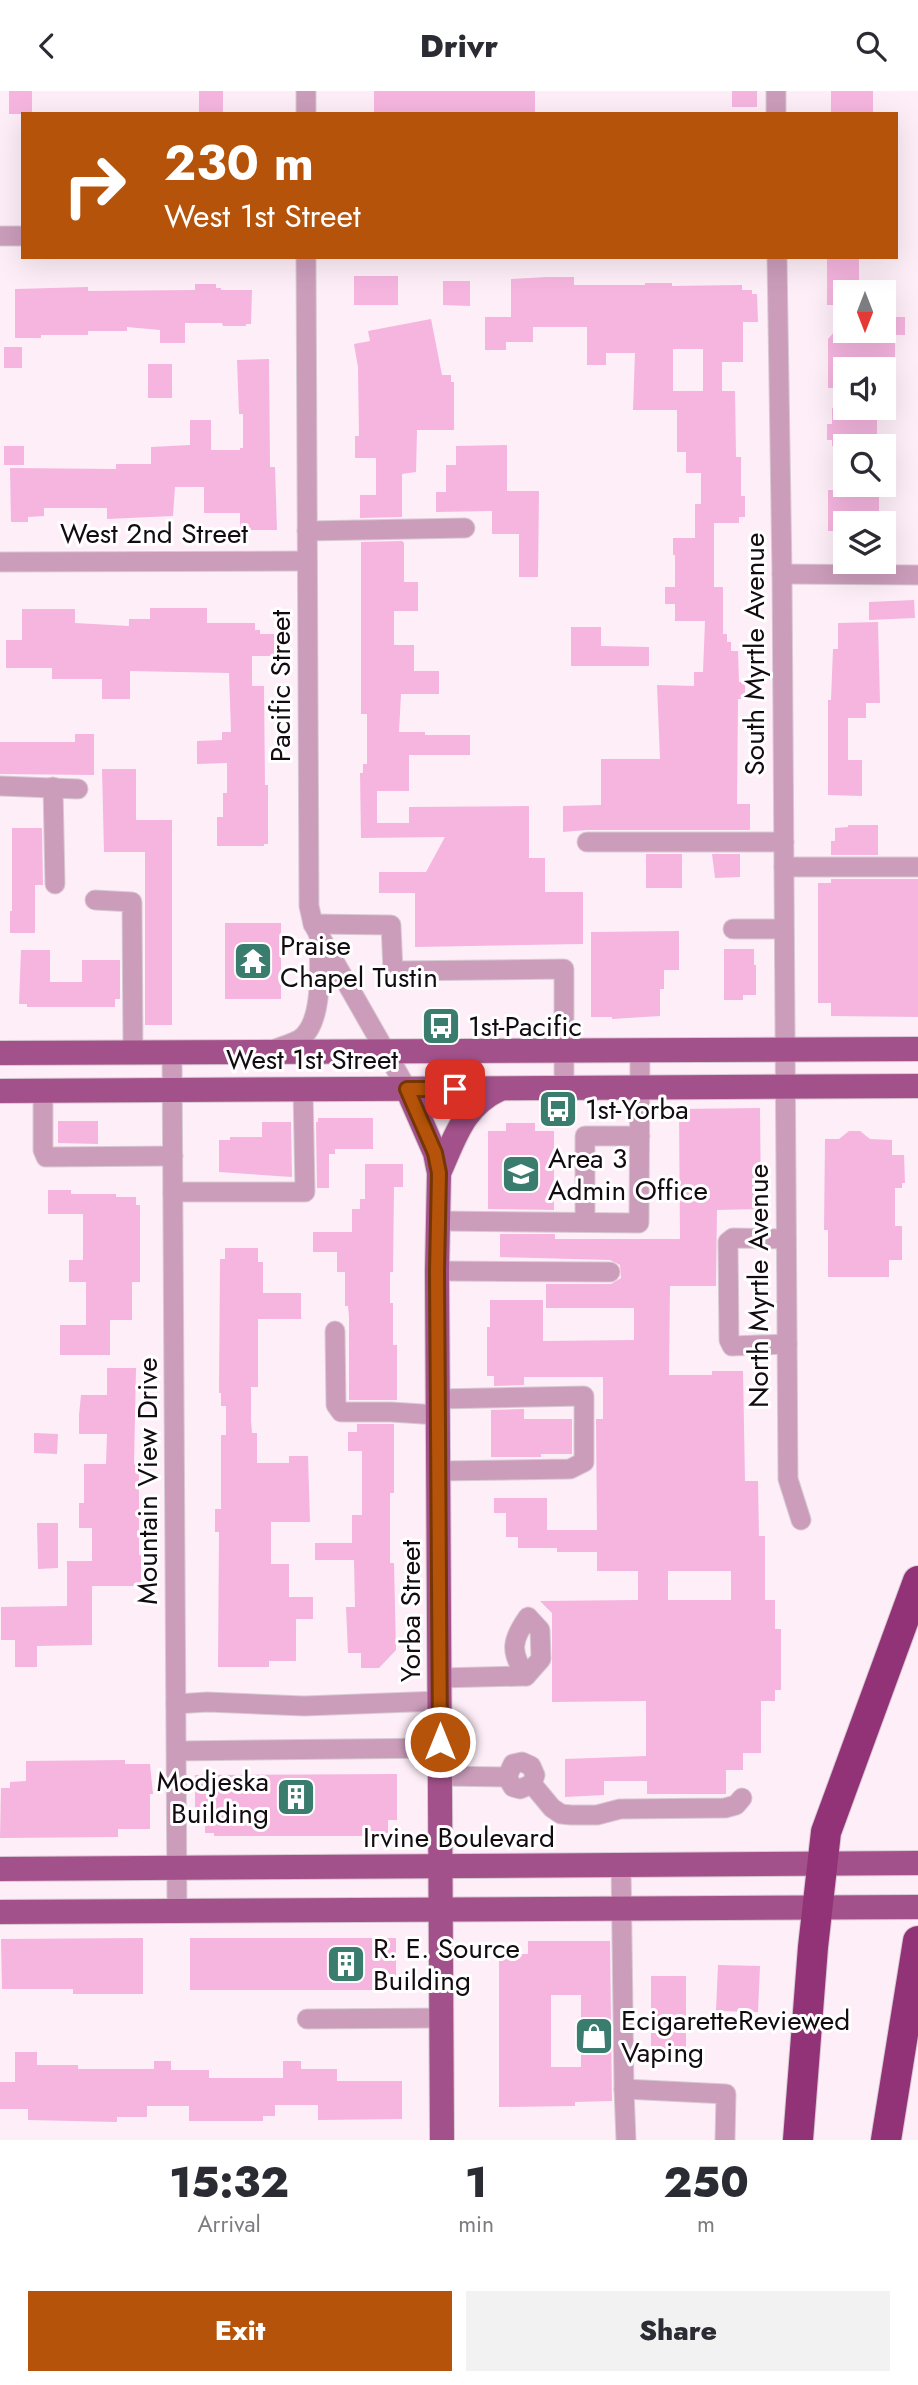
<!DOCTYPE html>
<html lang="en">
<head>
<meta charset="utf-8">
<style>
  body { margin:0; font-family:Jost,sans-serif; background:#f2f2f3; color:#2b2b33; height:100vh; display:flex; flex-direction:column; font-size:26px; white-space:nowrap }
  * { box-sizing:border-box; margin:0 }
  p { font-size:23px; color:#7c7c81 }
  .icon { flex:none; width:38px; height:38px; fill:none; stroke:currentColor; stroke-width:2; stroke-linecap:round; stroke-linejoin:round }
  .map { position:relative; height:2049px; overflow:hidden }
  .sheet { display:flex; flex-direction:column; background:#fff; flex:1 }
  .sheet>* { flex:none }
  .banner { position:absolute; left:21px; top:21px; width:877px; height:147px; border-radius:0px; box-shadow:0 7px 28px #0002; background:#b45309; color:#fff; overflow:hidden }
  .needle { width:46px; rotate:180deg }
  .fabs { position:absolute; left:833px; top:189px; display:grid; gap:14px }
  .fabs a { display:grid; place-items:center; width:63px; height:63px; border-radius:0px; background:#fff; box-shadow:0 7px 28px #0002; font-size:35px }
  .pin { position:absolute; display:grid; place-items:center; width:60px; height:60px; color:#fff; margin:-30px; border-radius:14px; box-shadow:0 4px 10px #0006 }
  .me { position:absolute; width:77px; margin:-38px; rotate:0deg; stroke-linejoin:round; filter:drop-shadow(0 0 5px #0008) }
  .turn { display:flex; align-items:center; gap:24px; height:147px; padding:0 28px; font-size:32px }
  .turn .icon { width:91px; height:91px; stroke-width:2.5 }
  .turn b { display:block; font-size:49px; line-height:60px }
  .eta { display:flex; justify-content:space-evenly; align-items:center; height:119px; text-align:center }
  .eta b { font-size:42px; font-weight:800; line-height:49px }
  .cta { display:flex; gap:14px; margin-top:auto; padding:14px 28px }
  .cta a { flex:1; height:80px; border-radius:0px; background:#b45309; color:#fff; font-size:28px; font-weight:800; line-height:80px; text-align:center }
  .cta a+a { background:#f2f2f3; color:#2b2b33 }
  header { display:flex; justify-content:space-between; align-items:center; height:91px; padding:0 28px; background:#fff; font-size:32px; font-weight:800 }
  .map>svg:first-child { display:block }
</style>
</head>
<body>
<header><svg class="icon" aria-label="back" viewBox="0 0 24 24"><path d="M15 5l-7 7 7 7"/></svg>Drivr<svg class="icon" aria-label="search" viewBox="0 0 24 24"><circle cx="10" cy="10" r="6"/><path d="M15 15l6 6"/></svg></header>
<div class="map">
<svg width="918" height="2049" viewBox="0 0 918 2049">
  <rect width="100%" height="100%" fill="#feeef8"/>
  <g fill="#f5b5df" fill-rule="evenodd">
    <rect x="9" y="0" width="23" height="23"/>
    <rect x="199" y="0" width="24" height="23"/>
    <path d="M374 0H535V23L374 22Z"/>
    <rect x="732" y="0" width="25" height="16"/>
    <rect x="831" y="0" width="42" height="22"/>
    <path d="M827 166H859V201H845V214H827Z"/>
    <rect x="354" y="185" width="44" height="29"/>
    <path d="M547 186H574V194H645V192H672V195L742 194V199H752V203H757L758 231H743V271H722V300H735L736 366H741V405H745V426H739V432H714V496H723V543H727V551H731V560H738L739 591H745V608H738L737 713H750V739H587L563 741V715L601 714V668H660L657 594 694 595V581H703L705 530H675V513H665V496H675V464H673V447H695V413H701V382H686V361H677V319H633L635 262H606V274H587V236H533V251H506V259H485V226H511V188ZM673 258H703V300H673Z"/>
    <path d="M443 190H470V215L443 214Z"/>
    <path d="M195 193H216V197H221V199H252L251 233H246V235H223L222 232H185V252H160V239L127 236V240H88V244H41V247H15V198L88 196V200L195 199Z"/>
    <path d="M884 226H905V244H895V269H861V278H845V297H828V248L835 240H884Z"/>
    <path d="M431 228 442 284H451V291H454V339H417L416 381 402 383V426L360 427V404H376V367H355V345H359L358 276 354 253 370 250 368 240Z"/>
    <rect x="4" y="256" width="18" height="21"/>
    <path d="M269 268 270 376H275L277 439H240V422H204V396H175L173 425 107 428V417H44V425L28 426V431H11L10 377 116 378V373H151V356L190 354V329H211V359H240V357H243V323H239L237 269Z"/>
    <rect x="148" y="273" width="24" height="34"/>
    <path d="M832 317H877V355H832V349H827V333H832Z"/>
    <path d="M507 354V400H539L538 486H519V443H492V420L436 421V401H446V374H456V355Z"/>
    <rect x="4" y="355" width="20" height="19"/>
    <path d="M828 399H844V404H851V406H879V432H845V440H828Z"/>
    <path d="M402 450 404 452V491H418V520H394V554H414V580H439V603H401L399 641H425V644H470V664H409V700H377V732H409V716L529 715V767H545V801H583V853L415 856V802H379V781H426L445 746 361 747 360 682H363V673H367V623H361V451Z"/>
    <path d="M914 509 915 527 869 529V511Z"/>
    <path d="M150 517H207V532H255V539H260V543H274V565H252V595H264L265 694H268V753H264V755H217V726H223V702H227V672L197 673V650L222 649V641H231L229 582 130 580V608H102V588H52V577H6V549H22V518H75V532L129 535V528H150Z"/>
    <path d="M878 531 880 612H866V627H848V669H862V705L828 704V609H831L833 558H838V532Z"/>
    <path d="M571 536H601V555L649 556V575H571Z"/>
    <path d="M75 643H94V684L0 683V651H75Z"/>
    <path d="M102 678H136V729H172V934H145V761H104Z"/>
    <path d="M848 734H878V764H831V750H835V737L848 736Z"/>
    <path d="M12 737H42L43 794H35V842H10V820H12Z"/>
    <rect x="646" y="763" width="36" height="34"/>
    <path d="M712 763H740V786L715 787Z"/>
    <path d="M831 788H918V926L831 925V912H818V792H831Z"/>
    <rect x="225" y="832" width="56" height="76"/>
    <path d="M679 840V879H664V898H660V925L612 928V926H591V841Z"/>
    <path d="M724 858H754V874H756V904H743V909H724Z"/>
    <path d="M21 859H50V891H82V869H120V908H115V916H27V913H19Z"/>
    <path d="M760 1017 761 1118 717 1119 716 1195H670L669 1284H712V1280H743L745 1390H758L759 1445H765V1509H775V1538H781V1599H775V1610H761V1662H743V1679H726V1703H647V1690H604V1704L565 1706V1668L646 1665V1610L552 1611V1522L540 1510 638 1509V1480H597V1461H557V1457H518V1446H506V1422H494V1407H547V1439H597L596 1328H603V1286H524V1294L494 1295V1285H487V1236H490V1209H543V1250L634 1249V1217H546V1193H611L621 1187 620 1174 610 1169 500 1166V1143H555V1148H680L679 1018ZM668 1480H731V1509H668Z"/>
    <path d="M318 1027H373V1058H335V1063H329V1097H317L316 1031H318Z"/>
    <path d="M58 1030H98V1053L58 1052Z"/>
    <path d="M262 1031H291L292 1086 219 1081V1049H230V1046H262Z"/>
    <path d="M506 1032H535V1040H554V1119L488 1118V1040H506Z"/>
    <path d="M849 1040H860L870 1048 892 1049V1064H904L905 1092H902V1097H895V1135H902V1169H889V1186H828V1139H824L825 1048H839Z"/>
    <path d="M365 1073H403V1096H394L393 1181H390V1212H393V1254H397V1309H349V1226L348 1215H345V1181H337V1161H313V1141H352V1118H360V1108H365Z"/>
    <path d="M48 1099H71V1103H116V1106H136V1114H140V1191H132V1229H110V1264H60V1234H86V1191H69V1169H83V1123H48Z"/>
    <path d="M225 1157H258V1171H263V1202H301V1228H258V1296H251V1329L252 1342H257V1372H289V1365H308L310 1431H271V1473H289V1506H313V1528H296V1570H269V1576H218L219 1441H215V1418H221V1344H226V1315H221V1302H219L220 1168H225Z"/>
    <path d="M107 1277H136L134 1373 139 1377V1464H141V1495H92V1554L37 1555V1576H15V1549H1V1516L67 1515V1470H92V1437H79V1412H84V1373H106L107 1343H79V1324L81 1304H107Z"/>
    <path d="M524 1318V1328H572V1363H541V1366H491V1319Z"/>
    <path d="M357 1333H394V1402H390V1472H394L396 1559 379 1577H361V1562H348L346 1516H355L354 1469H315V1452H352V1424H362V1360H348V1341H357Z"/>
    <path d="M34 1342 58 1343 57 1363 34 1362Z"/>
    <path d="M37 1432H58V1477L38 1478Z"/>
    <path d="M125 1669V1673H150L153 1703H150V1738H118V1746L0 1747 1 1697H10V1691L26 1690V1670Z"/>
    <path d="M397 1683V1729H388V1742H376V1745H214V1742H205V1729H195V1684Z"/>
    <path d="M143 1847V1903H73V1898H2L1 1848Z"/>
    <rect x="190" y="1847" width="206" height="52"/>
    <path d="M528 1850H610L612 2010 575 2011V2015L499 2016V1863H528ZM551 1904H581V1976H551Z"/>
    <path d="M718 1874 760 1875 758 1921 716 1920Z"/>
    <path d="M651 1885H686V1961L651 1962Z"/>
    <path d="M15 1961H37V1974H78V1978H154V1970H171V1979H209V1987H283V1970H301V1978H337V1990H402V2028L318 2029V2014H275V2025H263V2030H189V2015H147V2026H117V2031L28 2029V2018H0V1991H15Z"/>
  </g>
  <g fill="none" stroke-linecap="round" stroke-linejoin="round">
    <g stroke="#d8cad3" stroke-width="21">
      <g id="minor">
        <path d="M306 0V23"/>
        <path d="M776 0V23"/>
        <path d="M0 145H23"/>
        <path d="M306 166 309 815 313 833 407 998"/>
        <path d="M777 166 782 483 788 1388 801 1429"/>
        <path d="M307 440 465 437"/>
        <path d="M0 471 307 470"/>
        <path d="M782 483 918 484"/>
        <path d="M0 695 78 698"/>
        <path d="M53 696 55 793"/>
        <path d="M587 751H784"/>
        <path d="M784 776H918"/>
        <path d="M95 809 132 811 133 961"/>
        <path d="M313 833 391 834 393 880 564 878V997"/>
        <path d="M733 838H784"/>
        <path d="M275 958C283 955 293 952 300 948 325 931 319 870 319 842"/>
        <path d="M172 961 177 1819"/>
        <path d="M43 1000V1059L46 1066 173 1065"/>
        <path d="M173 1101H305L303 998"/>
        <path d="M437 1130 639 1132 640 959"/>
        <path d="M585 1131V1045H640"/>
        <path d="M786 1148 733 1147 728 1151 729 1249 732 1255 787 1253"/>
        <path d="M437 1180 610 1181"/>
        <path d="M335 1240 336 1314 341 1321H391L438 1324"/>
        <path d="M438 1308 584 1305V1371L570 1378 438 1380"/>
        <path d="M528 1526 540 1539 541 1568 526 1585C510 1561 511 1550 528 1526Z"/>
        <path d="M440 1587 526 1585"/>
        <path d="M176 1613 207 1611 304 1615 440 1610"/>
        <path d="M177 1660 440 1657"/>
        <path d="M440 1685 507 1686 513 1673 522 1671 531 1675 535 1684 532 1693 520 1698 513 1696 507 1686"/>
        <path d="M532 1693 552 1717 561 1723 571 1724H597L620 1718 725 1717 736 1714 742 1707"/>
        <path d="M621 1774 624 1998 726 2003 725 2049"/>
        <path d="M307 1928 441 1927"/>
        <path d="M624 1998 626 2049"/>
      </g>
    </g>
    <g stroke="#d8cad3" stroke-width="26">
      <g id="major">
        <path d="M0 962 918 958"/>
        <path d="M407 998 435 1062 439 1082 437 1180 442 2049"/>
        <path d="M0 1000 918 995"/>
        <path d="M439 1082C455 1047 463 1015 500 998"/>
        <path d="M0 1778 918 1772"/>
        <path d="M0 1821 918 1816"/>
      </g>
    </g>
    <g stroke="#d8cad3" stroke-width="32">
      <g id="highway">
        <path d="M798 2049 813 1856 826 1741 918 1490"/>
        <path d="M886 2049 918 1850"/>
      </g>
    </g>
    <use href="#minor" stroke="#cb9dbb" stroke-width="19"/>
    <use href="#major" stroke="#a3518a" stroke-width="24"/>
    <use href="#highway" stroke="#923378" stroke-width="30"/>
  </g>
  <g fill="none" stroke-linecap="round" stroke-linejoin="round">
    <g stroke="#753606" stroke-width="18">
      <path id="route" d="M440 1651 437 1180 439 1082 435 1062 407 998H455"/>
    </g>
    <use href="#route" stroke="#b45309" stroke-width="12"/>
  </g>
  <defs>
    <g id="temple-square" transform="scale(2.0125)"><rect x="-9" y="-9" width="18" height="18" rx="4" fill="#3a7d6e" stroke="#fff"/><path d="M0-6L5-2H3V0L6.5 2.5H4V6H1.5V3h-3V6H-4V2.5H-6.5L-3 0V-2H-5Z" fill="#fff"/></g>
    <g id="bus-square" transform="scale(2.0125)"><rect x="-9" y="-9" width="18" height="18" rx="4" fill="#3a7d6e" stroke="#fff"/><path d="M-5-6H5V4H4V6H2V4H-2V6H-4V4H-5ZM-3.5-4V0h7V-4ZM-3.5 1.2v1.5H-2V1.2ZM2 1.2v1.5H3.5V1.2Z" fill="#fff"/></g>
    <g id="school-square" transform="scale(2.0125)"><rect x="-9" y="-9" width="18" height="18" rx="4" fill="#3a7d6e" stroke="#fff"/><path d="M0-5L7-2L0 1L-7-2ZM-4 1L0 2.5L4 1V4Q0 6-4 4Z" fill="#fff"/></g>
    <g id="building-square" transform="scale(2.0125)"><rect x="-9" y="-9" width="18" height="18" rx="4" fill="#3a7d6e" stroke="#fff"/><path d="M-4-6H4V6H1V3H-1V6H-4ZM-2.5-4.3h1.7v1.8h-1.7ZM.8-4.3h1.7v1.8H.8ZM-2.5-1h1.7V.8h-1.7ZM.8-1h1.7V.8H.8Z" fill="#fff"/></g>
    <g id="shop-square" transform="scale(2.0125)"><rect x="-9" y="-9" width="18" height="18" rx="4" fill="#3a7d6e" stroke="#fff"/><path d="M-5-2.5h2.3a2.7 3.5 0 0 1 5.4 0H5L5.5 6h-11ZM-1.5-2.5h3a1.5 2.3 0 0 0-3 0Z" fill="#fff"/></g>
  </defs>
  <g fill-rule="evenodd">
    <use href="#temple-square" x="253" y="870"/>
    <use href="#bus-square" x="441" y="935"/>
    <use href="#bus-square" x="558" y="1018"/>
    <use href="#school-square" x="521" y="1083"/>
    <use href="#building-square" x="296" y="1706"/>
    <use href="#building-square" x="346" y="1873"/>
    <use href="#shop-square" x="594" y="1945"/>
  </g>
  <g text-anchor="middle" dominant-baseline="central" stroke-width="6" stroke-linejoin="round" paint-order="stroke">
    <g font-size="28" fill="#130b10" stroke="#fff">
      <text x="154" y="442">West 2nd Street</text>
      <text transform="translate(754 563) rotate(-90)">South Myrtle Avenue</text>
      <text transform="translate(280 595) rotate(-90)">Pacific Street</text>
      <text x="312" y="968">West 1st Street</text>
      <text transform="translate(758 1195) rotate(-90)">North Myrtle Avenue</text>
      <text transform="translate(147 1390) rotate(-90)">Mountain View Drive</text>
      <text transform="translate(410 1520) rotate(-90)">Yorba Street</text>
      <text x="459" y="1746">Irvine Boulevard</text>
    </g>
    <g font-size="28" fill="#130b10" stroke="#fff" text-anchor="start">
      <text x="280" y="854">Praise<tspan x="280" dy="32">Chapel Tustin</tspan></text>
      <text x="468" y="935">1st-Pacific</text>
      <text x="585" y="1018">1st-Yorba</text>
      <text x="548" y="1067">Area 3<tspan x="548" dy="32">Admin Office</tspan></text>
      <text x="269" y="1690" text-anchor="end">Modjeska<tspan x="269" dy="32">Building</tspan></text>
      <text x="373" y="1857">R. E. Source<tspan x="373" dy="32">Building</tspan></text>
      <text x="621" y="1929">EcigaretteReviewed<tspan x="621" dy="32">Vaping</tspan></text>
    </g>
  </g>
</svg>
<div class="fabs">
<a><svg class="needle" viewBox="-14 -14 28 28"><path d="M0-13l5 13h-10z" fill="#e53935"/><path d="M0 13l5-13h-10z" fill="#7c7c81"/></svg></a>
<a><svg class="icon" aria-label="sound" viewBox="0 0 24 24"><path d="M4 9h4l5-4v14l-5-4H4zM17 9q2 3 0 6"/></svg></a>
<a><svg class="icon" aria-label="search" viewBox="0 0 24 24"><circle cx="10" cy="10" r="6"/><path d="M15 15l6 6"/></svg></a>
<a><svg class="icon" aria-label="layers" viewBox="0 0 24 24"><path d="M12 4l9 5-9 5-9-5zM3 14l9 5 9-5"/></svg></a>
</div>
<div class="pin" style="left:455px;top:998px;background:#d93025"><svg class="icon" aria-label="arrive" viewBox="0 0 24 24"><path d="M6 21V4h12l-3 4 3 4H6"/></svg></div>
<svg class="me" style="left:440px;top:1651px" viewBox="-20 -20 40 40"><circle r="17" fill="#b45309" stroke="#fff" stroke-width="3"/><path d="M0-11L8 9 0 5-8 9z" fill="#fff"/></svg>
<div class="banner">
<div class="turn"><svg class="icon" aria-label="right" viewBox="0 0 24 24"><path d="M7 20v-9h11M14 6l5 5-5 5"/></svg><div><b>230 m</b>West 1st Street</div></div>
</div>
</div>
<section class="sheet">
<div class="eta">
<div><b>15:32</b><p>Arrival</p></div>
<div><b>1</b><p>min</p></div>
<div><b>250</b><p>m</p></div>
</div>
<div class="cta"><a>Exit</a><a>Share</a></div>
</section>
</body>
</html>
